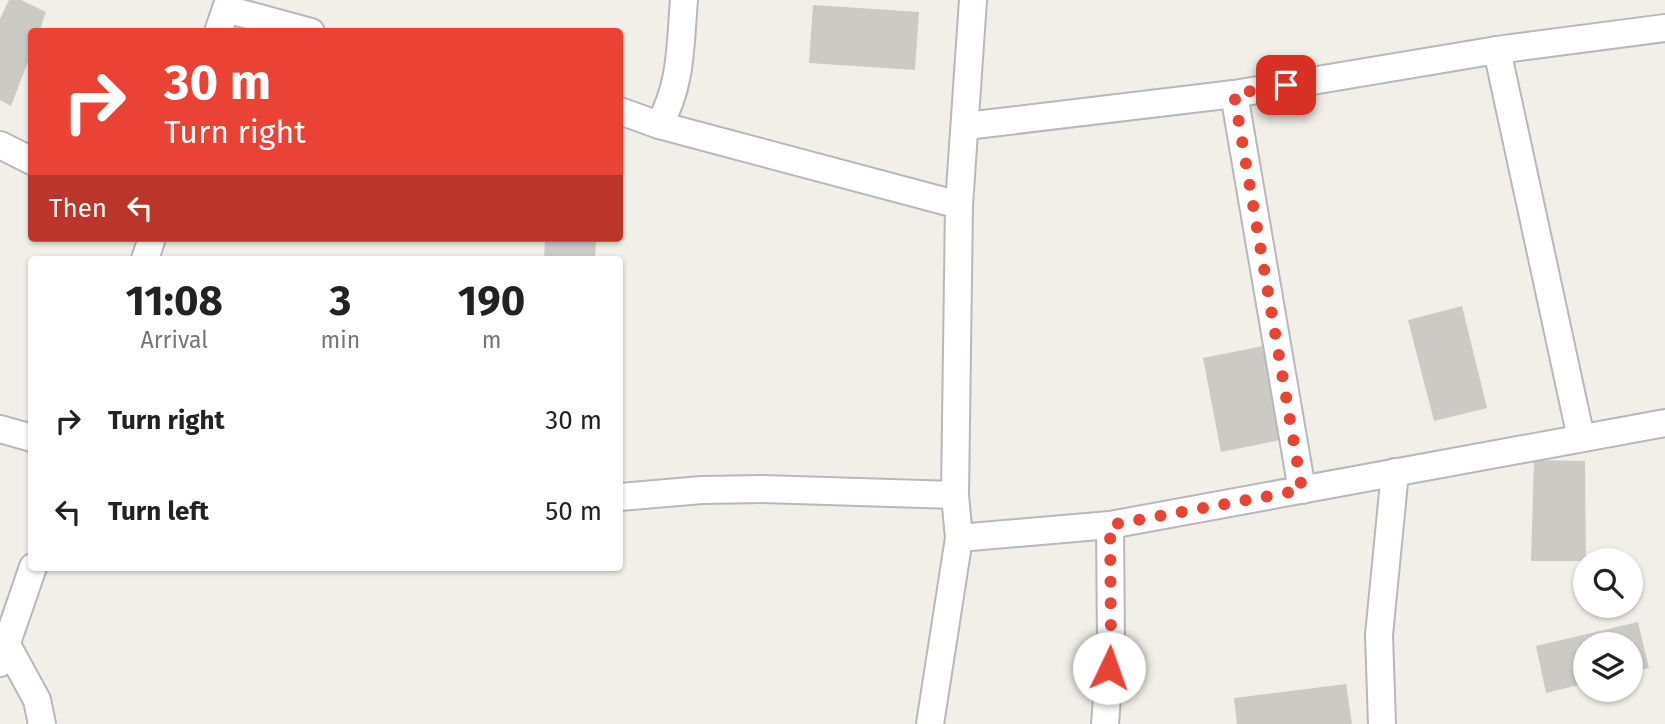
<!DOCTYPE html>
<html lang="en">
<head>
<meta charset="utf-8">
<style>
  body { margin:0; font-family:"Fira Sans",sans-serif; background:#f2f2f2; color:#222; height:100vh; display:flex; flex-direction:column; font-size:26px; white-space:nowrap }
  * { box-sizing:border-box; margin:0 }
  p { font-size:23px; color:#767676 }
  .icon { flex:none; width:38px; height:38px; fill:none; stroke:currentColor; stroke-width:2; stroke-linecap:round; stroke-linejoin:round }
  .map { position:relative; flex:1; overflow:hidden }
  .details { position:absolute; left:28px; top:256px; width:595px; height:315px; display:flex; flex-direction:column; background:#fff; border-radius:7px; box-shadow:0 2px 5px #0004 }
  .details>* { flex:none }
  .hud { position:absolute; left:28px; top:28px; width:595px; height:214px; border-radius:7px; box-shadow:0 2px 5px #0004; background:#ea4335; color:#fff; overflow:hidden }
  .tools { position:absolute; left:1573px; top:548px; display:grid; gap:14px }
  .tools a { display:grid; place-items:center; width:70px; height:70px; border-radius:50%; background:#fff; box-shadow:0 2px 5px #0004; font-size:35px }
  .pin { position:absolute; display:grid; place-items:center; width:60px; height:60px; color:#fff; margin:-30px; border-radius:14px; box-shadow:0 4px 10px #0006 }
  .me { position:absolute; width:77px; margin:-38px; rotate:3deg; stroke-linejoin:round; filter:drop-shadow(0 0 5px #0008) }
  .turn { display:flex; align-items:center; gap:24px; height:147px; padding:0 21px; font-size:32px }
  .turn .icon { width:91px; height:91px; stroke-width:2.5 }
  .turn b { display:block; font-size:49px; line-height:60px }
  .then { display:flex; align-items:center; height:66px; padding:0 21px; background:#0003; gap:14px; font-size:26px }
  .eta { display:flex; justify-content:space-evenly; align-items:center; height:119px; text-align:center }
  .eta b { font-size:42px; font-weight:700; line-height:49px }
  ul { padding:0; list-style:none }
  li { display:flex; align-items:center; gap:21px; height:91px; padding:0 21px }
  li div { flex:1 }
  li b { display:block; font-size:26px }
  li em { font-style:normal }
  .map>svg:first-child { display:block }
</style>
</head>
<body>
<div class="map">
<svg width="1665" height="724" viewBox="0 0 1665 724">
  <rect width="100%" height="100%" fill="#f1efe8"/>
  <g fill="#cccac5">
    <path d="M9 0H21L46 12 39 32H32V51L11 106 0 100V19Z"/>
    <path d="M813 5 919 12 915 70 809 63Z"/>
    <path d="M545 239 596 241 595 259H544Z"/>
    <path d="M1462 306 1487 408 1434 421 1408 320Z"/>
    <path d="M1263 346 1280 440 1221 452 1203 358Z"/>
    <path d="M1534 460 1585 461 1586 561H1531Z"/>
    <path d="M1638 622 1649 668 1631 673V644H1586V683L1546 693 1536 646Z"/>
    <path d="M1346 684 1352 724H1237L1234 698Z"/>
  </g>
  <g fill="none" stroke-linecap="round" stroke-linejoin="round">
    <g stroke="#b5b8bc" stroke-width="30">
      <g id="minor">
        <path d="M973 0 959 205 955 495 959 538 1110 525 1665 423"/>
        <path d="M226 9 311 32"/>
        <path d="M218 32 229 0"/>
        <path d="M1497 50 1581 438"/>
        <path d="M1234 94 1302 490"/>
        <path d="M620 111 659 125 959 205"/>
        <path d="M659 125C682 84 680 46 684 0"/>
        <path d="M966 126 1234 94 1497 50 1665 28"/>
        <path d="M0 145 32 161"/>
        <path d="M145 259 152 238"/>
        <path d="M0 429 32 438"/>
        <path d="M620 497 702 490 762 489 955 495"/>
        <path d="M7 645 37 700 42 724"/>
        <path d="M0 663 33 567"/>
        <path d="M930 724 959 538"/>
        <path d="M1105 724 1111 644 1110 525"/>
        <path d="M1382 724 1379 635 1395 472"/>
      </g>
    </g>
    <use href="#minor" stroke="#fff" stroke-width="26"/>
  </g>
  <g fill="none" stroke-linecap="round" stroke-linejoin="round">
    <path stroke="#ea4335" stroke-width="12" stroke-dasharray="0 21.6" d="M1109 668 1111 644 1110 525 1302 490 1234 94 1286 85"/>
  </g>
</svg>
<div class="tools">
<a><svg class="icon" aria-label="search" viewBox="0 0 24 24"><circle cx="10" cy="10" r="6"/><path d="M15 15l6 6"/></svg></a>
<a><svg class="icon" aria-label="layers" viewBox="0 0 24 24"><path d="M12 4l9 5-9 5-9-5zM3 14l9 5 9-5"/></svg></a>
</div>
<div class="pin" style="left:1286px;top:85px;background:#d93025"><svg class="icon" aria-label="arrive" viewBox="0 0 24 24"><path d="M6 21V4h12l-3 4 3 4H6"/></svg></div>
<svg class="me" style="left:1109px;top:668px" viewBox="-20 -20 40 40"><circle r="19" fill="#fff"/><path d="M0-13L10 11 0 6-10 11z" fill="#ea4335"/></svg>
<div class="hud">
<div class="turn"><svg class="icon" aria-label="right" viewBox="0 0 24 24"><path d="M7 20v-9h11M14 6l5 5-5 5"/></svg><div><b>30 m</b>Turn right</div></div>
<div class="then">Then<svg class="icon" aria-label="left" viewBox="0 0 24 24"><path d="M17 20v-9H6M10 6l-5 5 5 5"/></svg></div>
</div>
<section class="details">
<div class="eta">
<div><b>11:08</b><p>Arrival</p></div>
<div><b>3</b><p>min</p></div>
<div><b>190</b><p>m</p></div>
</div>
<ul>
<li><svg class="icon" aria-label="right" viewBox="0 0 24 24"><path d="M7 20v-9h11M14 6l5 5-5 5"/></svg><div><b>Turn right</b></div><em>30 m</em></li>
<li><svg class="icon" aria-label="left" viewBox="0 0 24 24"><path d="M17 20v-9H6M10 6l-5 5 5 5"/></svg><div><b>Turn left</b></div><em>50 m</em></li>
</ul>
</section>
</div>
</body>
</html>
